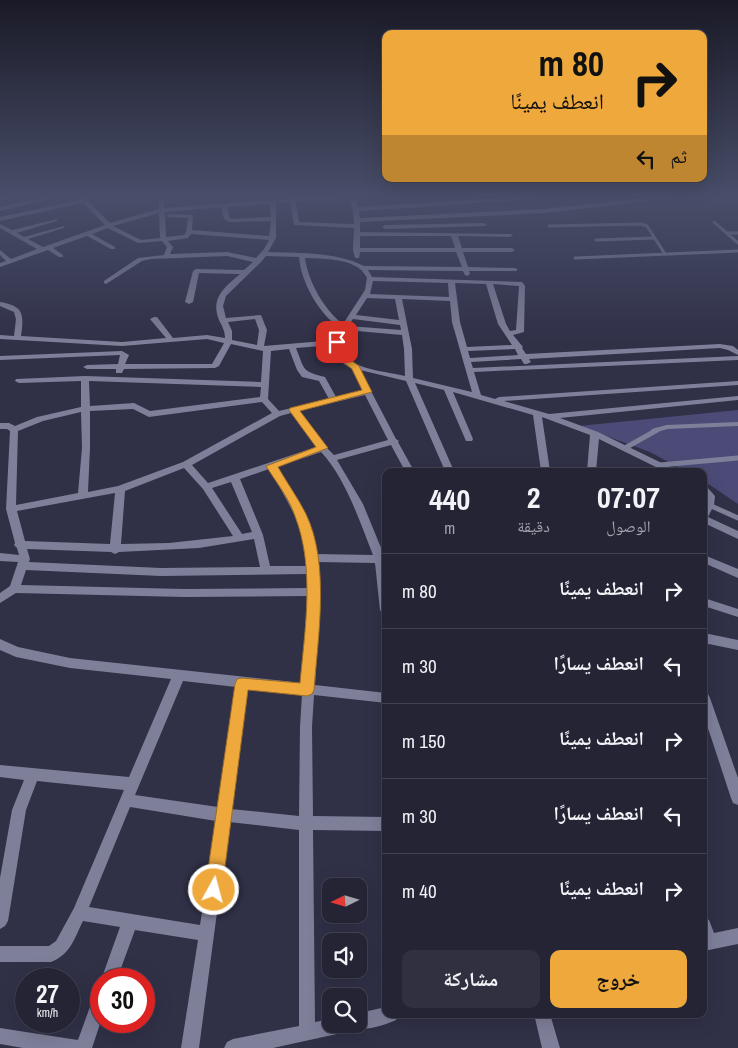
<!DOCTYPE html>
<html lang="ar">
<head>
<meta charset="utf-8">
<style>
  body { margin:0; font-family:"Archivo Narrow","Noto Naskh Arabic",sans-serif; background:#303041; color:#f1f3f6; direction:rtl; height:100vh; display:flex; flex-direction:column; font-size:19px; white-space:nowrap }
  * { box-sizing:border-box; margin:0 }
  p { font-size:16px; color:#a3a4ad }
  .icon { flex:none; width:28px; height:28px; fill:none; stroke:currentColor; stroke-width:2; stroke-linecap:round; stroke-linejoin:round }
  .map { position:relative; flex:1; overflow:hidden; direction:ltr }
  .details { position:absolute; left:382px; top:468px; width:325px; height:550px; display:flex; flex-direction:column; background:#242435; border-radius:10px; box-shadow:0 5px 20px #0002,0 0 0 1px #414150; direction:rtl }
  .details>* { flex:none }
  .hud { position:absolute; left:382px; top:30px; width:325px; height:152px; border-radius:10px; box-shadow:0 5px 20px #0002,0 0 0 1px #414150; direction:rtl; background:#eea83c; color:#111; overflow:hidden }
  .needle { width:32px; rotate:265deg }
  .buttons { position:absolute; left:322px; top:878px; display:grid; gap:10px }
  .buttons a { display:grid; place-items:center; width:45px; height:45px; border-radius:10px; background:#242435; box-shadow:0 5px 20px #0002,0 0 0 1px #414150; font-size:25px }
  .speed { position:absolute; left:15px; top:968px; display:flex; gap:10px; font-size:25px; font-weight:700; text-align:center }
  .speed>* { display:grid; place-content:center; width:65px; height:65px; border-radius:50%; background:#242435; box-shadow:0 5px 20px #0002,0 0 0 1px #414150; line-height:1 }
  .speed small { font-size:12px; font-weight:400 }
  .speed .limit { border:8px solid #d22; background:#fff; color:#111 }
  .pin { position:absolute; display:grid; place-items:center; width:42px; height:42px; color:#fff; margin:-21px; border-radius:10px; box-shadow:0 2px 8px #0006 }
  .me { position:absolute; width:55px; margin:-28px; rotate:7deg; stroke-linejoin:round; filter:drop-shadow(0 0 4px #0008) }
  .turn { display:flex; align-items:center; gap:18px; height:105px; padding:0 20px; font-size:22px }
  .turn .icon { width:65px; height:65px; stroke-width:2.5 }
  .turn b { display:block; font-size:35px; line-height:42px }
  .then { display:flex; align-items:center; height:48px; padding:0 20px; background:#0003; gap:10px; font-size:19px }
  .eta { display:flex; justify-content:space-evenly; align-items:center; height:85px; text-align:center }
  .eta b { font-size:30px; font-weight:700; line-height:35px }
  .button { display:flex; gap:10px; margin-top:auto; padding:10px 20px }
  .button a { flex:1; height:58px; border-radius:10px; background:#eea83c; color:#111; font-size:20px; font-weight:700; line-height:58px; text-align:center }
  .button a+a { background:#303041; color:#f1f3f6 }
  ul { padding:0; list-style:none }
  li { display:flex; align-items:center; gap:15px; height:75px; padding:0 20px; border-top:1px solid #414150 }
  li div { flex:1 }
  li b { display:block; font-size:19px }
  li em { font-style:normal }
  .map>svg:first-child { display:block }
</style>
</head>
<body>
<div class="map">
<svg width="738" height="1048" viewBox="0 0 738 1048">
  <rect width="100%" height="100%" fill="#303047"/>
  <path fill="#4c4b78" d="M738 410V504L704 481V471H685L650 452 579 426Z"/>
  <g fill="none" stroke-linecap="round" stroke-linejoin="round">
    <g stroke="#7e7f99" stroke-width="3">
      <path d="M714 222 738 243"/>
      <path d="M549 226 641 224 647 226 665 254"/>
      <path d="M727 233H738"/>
      <path d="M596 240 654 238"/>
      <path d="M575 258 738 251"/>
    </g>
    <path stroke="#7e7f99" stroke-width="4" d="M653 431 667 427 738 424"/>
    <g stroke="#7e7f99" stroke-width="5">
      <path d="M625 448 657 430"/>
      <path d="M660 465 738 458"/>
      <path d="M709 505 738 518"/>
    </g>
    <g fill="#7e7f99" fill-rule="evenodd">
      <path d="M47 197H58L0 211V207Z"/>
      <path d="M78 197H84L110 223 159 209 158 197H164V208L314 197H340L337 199 296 202 299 222 354 224 353 212 349 197H355L358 207 512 197H541L538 199 359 211 360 218 544 209 652 197H670L667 199 544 213 360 222V232L512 234 513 235 510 237 458 236 462 248H512L515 250 512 252H463L468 267 515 268 517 269V271H469L470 274 467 276 465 275 463 271 368 270 372 277 522 282 525 286 524 332 513 335 523 347 522 348 526 354 720 344 733 346 738 350V355L728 350 720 348 529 359 531 362 527 364H524L521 359 471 362 473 368 738 356V360L474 372 481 395 495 399 499 397 738 381V385L504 401 549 414 738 396V400L560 418 598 432 674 469 675 471H664L599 439 596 471H587L590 435 542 417 550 471H541L533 415 453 392 473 439 472 441H466L444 390 415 383 454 471H445L406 381 360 370 396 439 399 441 398 442 414 471H405L391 445 337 460 363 504 384 555H386V614L382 613 380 610 375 563 317 562 319 610 315 685 386 693V703L314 695 312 727 313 816 386 817V831L313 830 315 1022 331 1019V1024H359V1013L386 1007V1014H398L396 1020C385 1025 364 1032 353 1027L352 1030 346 1032 273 1048H224L227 1042 233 1039 299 1026V830L229 822 199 1048H181L198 940 135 930 117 979 101 980 120 927 83 921C74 939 71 954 51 962H0V946H49L56 941 74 908 124 790 37 781 26 810 8 921 5 926 0 929V878L12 810 24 780 0 777V765L129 777 171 679 70 668 16 657 0 650V639L18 647 70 658 303 683 307 596 184 597 16 593 0 603V593L10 586 18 562 0 561V553L19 555 17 548 14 545 15 543 6 509 10 431 7 429H0V423H9L15 426 37 417 81 407V381L19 383 15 381 16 379 85 376 261 382 263 351 231 344 219 366 215 368 124 369 122 373H116V369H87L83 367 87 365 118 364 120 355 0 360V356L122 351 129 355 125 364H212L223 345 224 343 207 339 122 346 0 339V335L14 336 16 319 14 312 0 306V302C24 306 24 314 21 336L122 342 166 338 150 319 154 317H157L173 338 207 335 225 338C225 331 222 326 219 320 210 298 225 287 240 274L199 273 193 302 189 304 185 302 193 271 196 269 244 270 253 262 227 256 151 259 142 261 106 284 104 283V281L138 258 164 255 167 247 162 241 138 243 108 228 92 234 115 247V249H111L87 236 53 248 63 255V257H59L48 250 0 267V263L6 261 0 255V250L11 259 37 249 0 228V224L12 230 57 219V221L17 233 24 237 64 226V228L28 239 43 247 105 225 83 203 0 221V217L81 200ZM290 202 294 225 354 228 353 250 355 258H359L360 252H456L462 267 364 266C336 252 300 253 268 252L276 238V203ZM270 204 271 217 232 219 230 218 227 207ZM221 207 224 219 229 222 271 221 269 236 192 230 193 215 169 214 167 215V217L188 218 186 232 184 235 166 237 165 212ZM159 213 160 238 141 240 113 226ZM191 234 269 240 264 249 256 258 227 252 170 254 173 247 168 241 188 238ZM360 236H451L455 248H360ZM266 256 299 257C301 282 319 314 340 328L335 340 264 346 267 330 261 315 226 318 223 306 226 296 261 262ZM305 258C322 259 346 258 360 269 363 271 365 275 367 278L365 290 343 324C324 310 308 281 305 258ZM373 281 448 283 449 297 370 294ZM455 283 486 284 498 324 512 345 467 347 460 322ZM493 284 519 286 516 330 510 331 506 324ZM367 298 395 299 399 320 356 315ZM402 299 450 301 452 322 472 392 413 378 412 349ZM255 319 259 330 257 345 232 340V331L228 322ZM353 319 400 325 401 330 348 326ZM346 330 402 335 404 349 405 376C389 372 350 369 343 353 340 345 343 338 346 330ZM334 345C336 355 341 364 351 368L363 391 336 397 325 377C301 371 305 370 296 348ZM289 349 297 370 302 377 319 381 329 399 279 411 268 399 271 351ZM515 349 518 355 470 358 468 351ZM89 381 261 387 260 397 150 411 134 403 90 406ZM365 395 388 440 334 455 320 441 298 411ZM262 402 272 413 183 462 118 486 88 492 90 448V411L133 409 149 417ZM81 412 82 448 78 493 16 505 18 431 43 421ZM291 413 316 447 208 483 192 465 280 416ZM321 452C345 477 360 522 373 555L316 554 306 515 277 467ZM184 468 203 489 233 536 169 543 121 544 125 491ZM269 469C287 500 306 529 307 566H270L263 535 240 479ZM231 482 252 532 242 534 212 488ZM115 493 110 544 25 541 17 511ZM254 539 260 567 161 568 29 562 30 559 27 549 111 552 115 554 119 552 199 548ZM26 570 161 576 307 574V588L184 589 21 585ZM183 681 236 687 218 807 135 795ZM248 688 302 694 300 727 299 816 231 809ZM130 807 216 821 200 925 89 907Z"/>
      <path d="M484 223 487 225 486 226 385 229 382 227 385 225Z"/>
      <path d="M704 486 707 487 715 496 714 505 708 517 738 531V539L704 523Z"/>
      <path d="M704 555 738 569V578L704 563Z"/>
      <path d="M704 598 738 609V617L704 606Z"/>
      <path d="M704 633 738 640V650L704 643Z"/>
      <path d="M704 693 708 694 710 698 738 778V805L733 803 731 798 704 716Z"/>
      <path d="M704 917 709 920 714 933 738 928V944L704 951Z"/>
      <path d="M101 991V1021L92 1048H23L0 1044V1028L78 1040 95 993Z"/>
      <path d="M534 1014H550L560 1048H542Z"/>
    </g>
    <path fill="#7e7f99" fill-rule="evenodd" d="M0 197H10L0 201Z"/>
  </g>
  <linearGradient id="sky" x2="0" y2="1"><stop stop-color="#1a1a27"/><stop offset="0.57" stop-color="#484e69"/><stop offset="1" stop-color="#484e69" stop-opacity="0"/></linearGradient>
  <rect width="738" height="344" fill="url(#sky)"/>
  <path fill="#eea83c" stroke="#9b6d27" d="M334 340H340L345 356 359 366 372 392 300 411 328 448 278 467C287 483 298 498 306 514 330 564 318 636 314 690L312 694 307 696 248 690 222 890 220 896 214 898 208 896 205 890 235 684 237 679 242 678 300 683C305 628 315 568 295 516 289 498 276 482 266 466L316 447 289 410 290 408 362 390 352 369 337 357Z"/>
</svg>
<div class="buttons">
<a><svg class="needle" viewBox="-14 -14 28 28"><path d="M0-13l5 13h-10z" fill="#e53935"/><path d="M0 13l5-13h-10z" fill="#a3a4ad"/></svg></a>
<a><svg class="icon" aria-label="sound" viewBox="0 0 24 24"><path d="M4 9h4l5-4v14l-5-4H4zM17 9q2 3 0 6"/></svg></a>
<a><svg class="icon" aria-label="search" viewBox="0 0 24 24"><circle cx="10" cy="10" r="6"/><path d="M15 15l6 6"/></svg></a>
</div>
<div class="speed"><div>27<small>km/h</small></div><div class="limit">30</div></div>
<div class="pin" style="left:337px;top:342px;background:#d93025"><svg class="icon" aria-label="arrive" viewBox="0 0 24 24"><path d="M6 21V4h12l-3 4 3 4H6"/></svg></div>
<svg class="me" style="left:214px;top:890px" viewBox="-20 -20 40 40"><circle r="17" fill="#eea83c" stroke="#fff" stroke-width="3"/><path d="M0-11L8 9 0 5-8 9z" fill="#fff"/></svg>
<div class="hud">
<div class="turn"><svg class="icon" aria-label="right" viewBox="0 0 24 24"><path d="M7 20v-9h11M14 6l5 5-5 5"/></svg><div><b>80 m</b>انعطف يمينًا</div></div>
<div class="then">ثم<svg class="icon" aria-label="left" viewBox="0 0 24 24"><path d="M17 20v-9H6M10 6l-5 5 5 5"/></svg></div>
</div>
<section class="details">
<div class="eta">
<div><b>07:07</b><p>الوصول</p></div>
<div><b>2</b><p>دقيقة</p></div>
<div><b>440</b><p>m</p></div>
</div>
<ul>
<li><svg class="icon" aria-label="right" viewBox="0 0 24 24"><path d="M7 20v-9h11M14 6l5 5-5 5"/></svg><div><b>انعطف يمينًا</b></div><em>80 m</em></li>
<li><svg class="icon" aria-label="left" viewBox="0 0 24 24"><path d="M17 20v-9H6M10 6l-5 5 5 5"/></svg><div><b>انعطف يسارًا</b></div><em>30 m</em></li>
<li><svg class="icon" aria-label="right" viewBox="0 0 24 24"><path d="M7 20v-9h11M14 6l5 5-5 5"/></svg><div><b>انعطف يمينًا</b></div><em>150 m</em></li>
<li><svg class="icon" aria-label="left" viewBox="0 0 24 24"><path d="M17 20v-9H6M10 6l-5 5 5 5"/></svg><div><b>انعطف يسارًا</b></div><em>30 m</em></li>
<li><svg class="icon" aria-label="right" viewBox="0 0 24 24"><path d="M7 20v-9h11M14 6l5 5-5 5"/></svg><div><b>انعطف يمينًا</b></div><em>40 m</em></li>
</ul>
<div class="button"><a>خروج</a><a>مشاركة</a></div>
</section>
</div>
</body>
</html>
